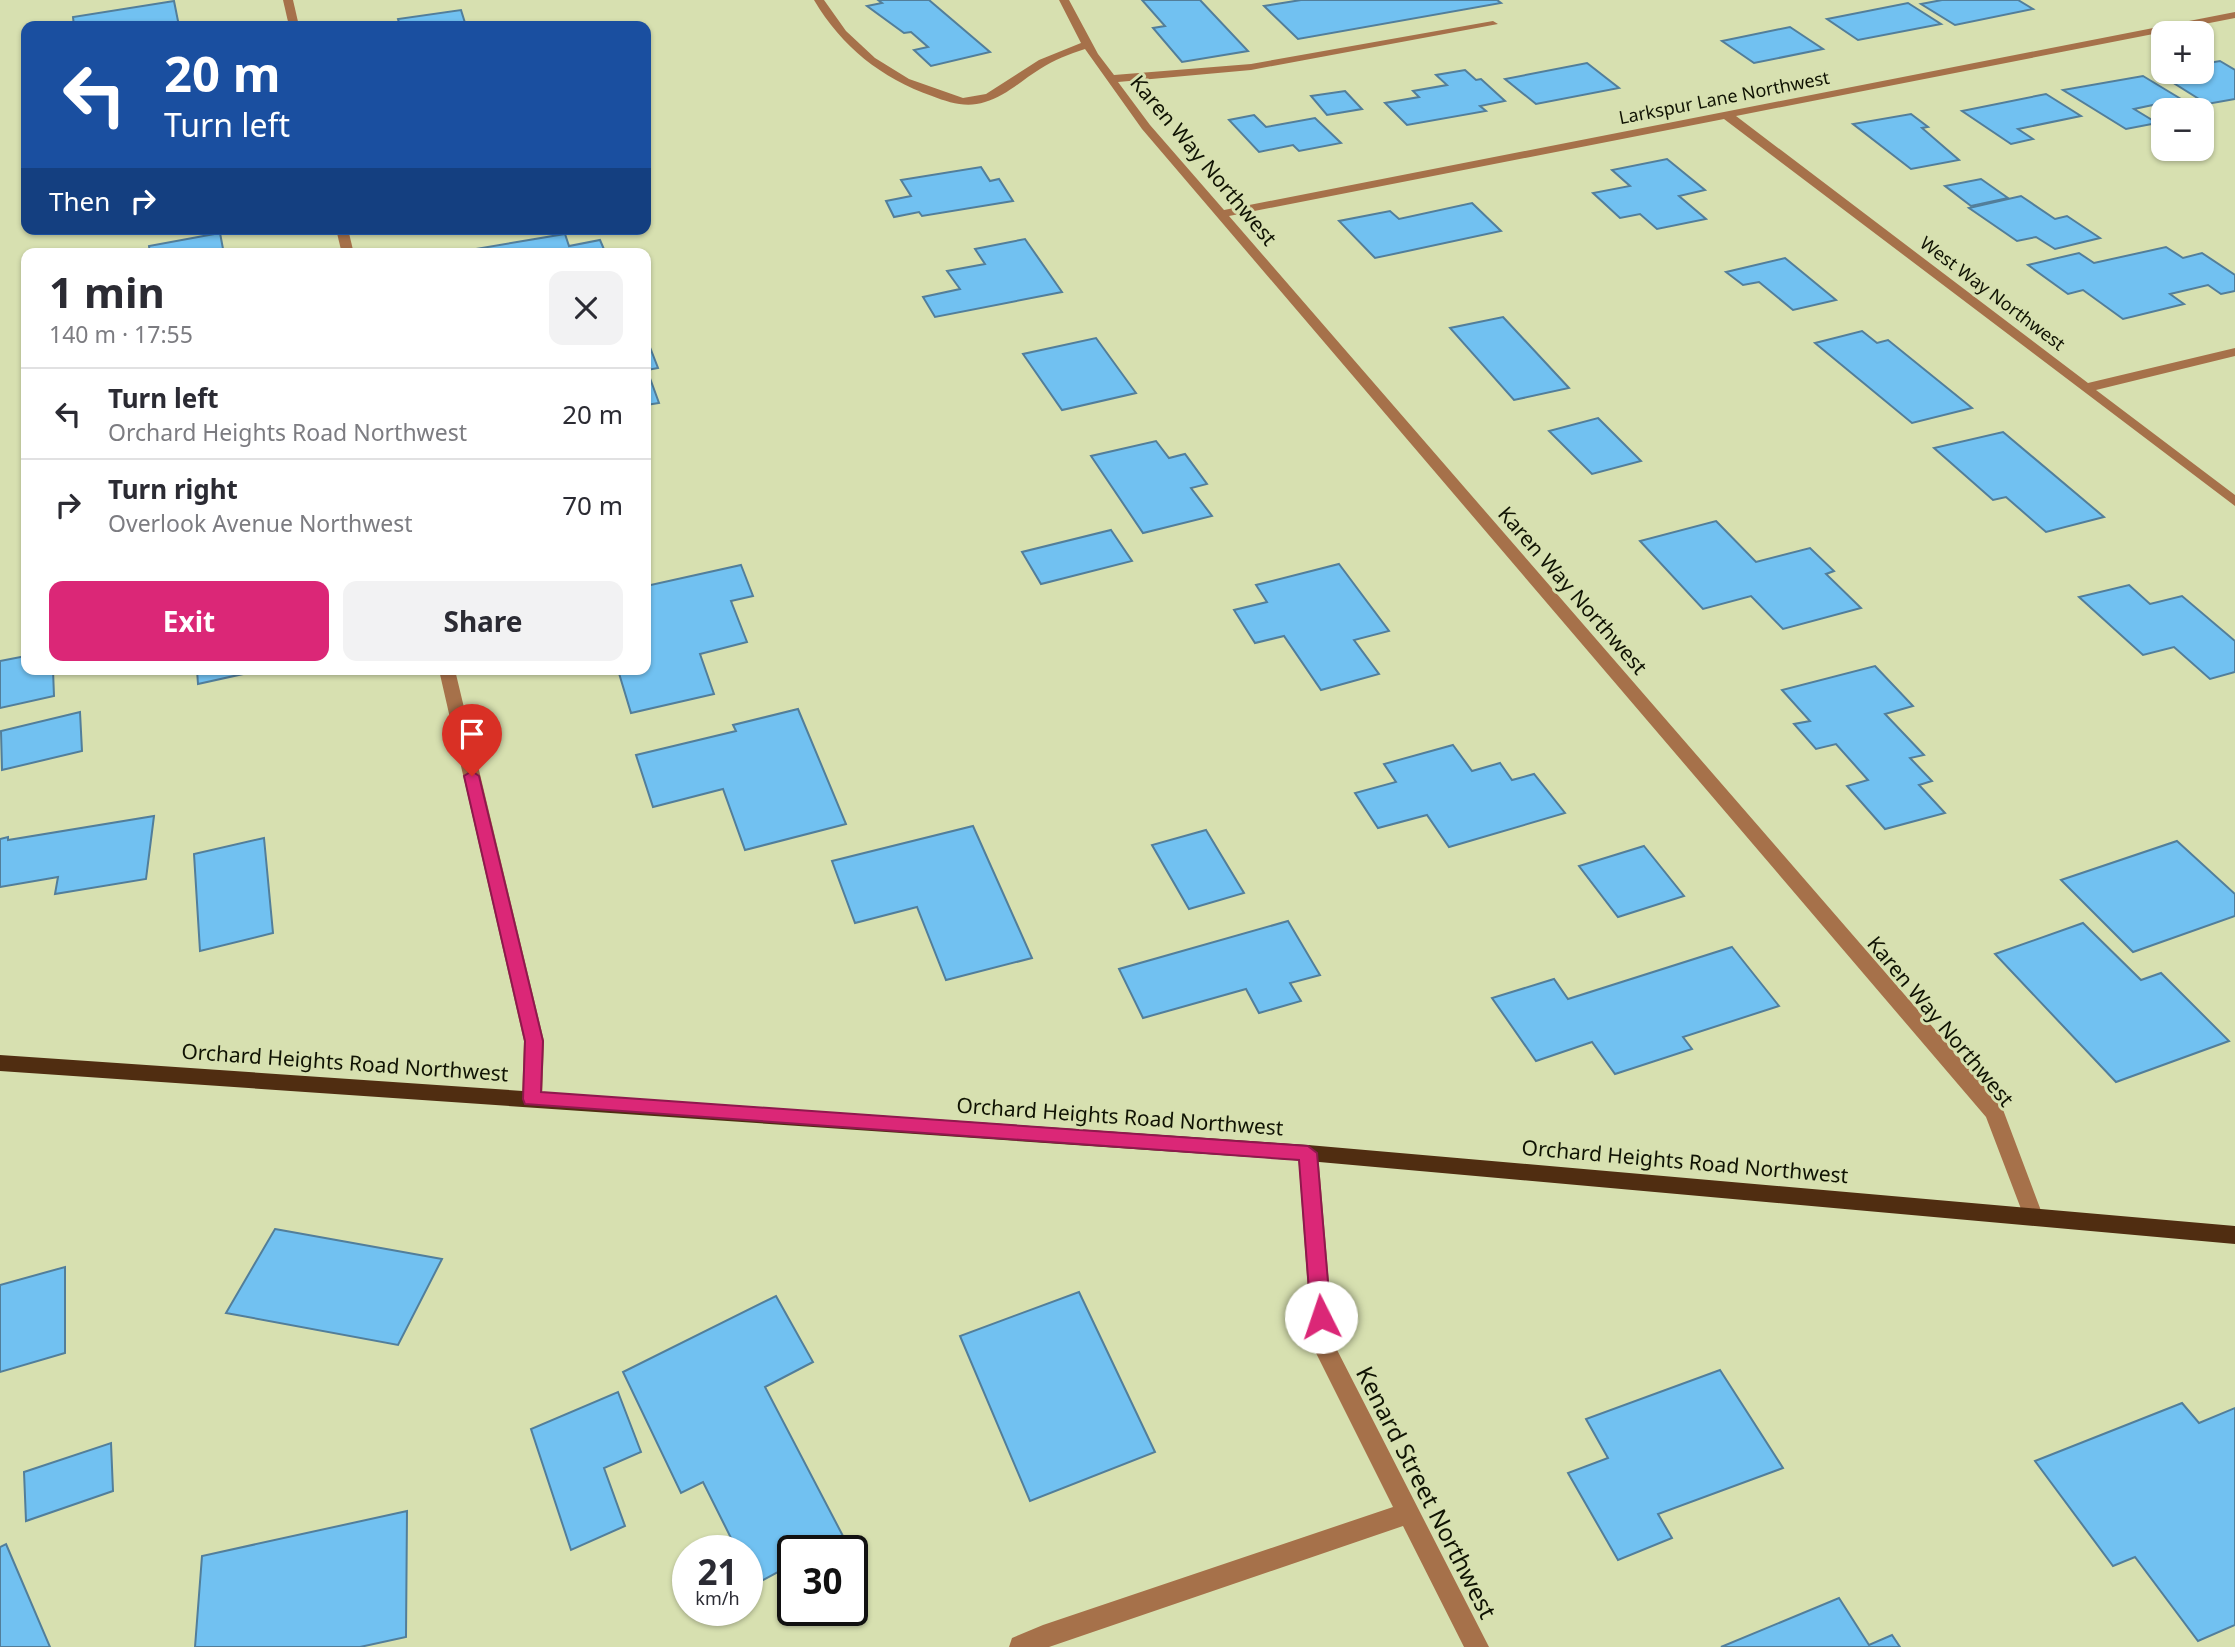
<!DOCTYPE html>
<html lang="en">
<head>
<meta charset="utf-8">
<style>
  body { margin:0; font-family:"Noto Sans",sans-serif; background:#f2f2f3; color:#2b2b33; height:100vh; display:flex; flex-direction:column; font-size:26px; white-space:nowrap }
  * { box-sizing:border-box; margin:0 }
  p { font-size:23px; color:#7c7c81 }
  .icon { flex:none; width:38px; height:38px; fill:none; stroke:currentColor; stroke-width:2; stroke-linecap:round; stroke-linejoin:round }
  .map { position:relative; flex:1; overflow:hidden }
  .side { position:absolute; left:21px; top:248px; width:630px; height:427px; display:flex; flex-direction:column; background:#fff; border-radius:14px; box-shadow:0 2px 5px #0004 }
  .side>* { flex:none }
  .top-card { position:absolute; left:21px; top:21px; width:630px; height:214px; border-radius:14px; box-shadow:0 2px 5px #0004; background:#1a4fa0; color:#fff; overflow:hidden }
  .fabs { position:absolute; left:2151px; top:21px; display:grid; gap:14px }
  .fabs a { display:grid; place-items:center; width:63px; height:63px; border-radius:14px; background:#fff; box-shadow:0 2px 5px #0004; font-size:35px }
  .speed { position:absolute; left:672px; top:1535px; display:flex; gap:14px; font-size:35px; font-weight:700; text-align:center }
  .speed>* { display:grid; place-content:center; width:91px; height:91px; border-radius:50%; background:#fff; box-shadow:0 2px 5px #0004; line-height:1 }
  .speed small { font-size:18px; font-weight:400 }
  .speed .limit { border:4px solid #111; border-radius:10px; background:#fff; color:#111 }
  .pin { position:absolute; display:grid; place-items:center; width:60px; height:60px; color:#fff; margin:-72px -30px; border-radius:50% 50% 50% 0; rotate:-45deg; box-shadow:0 0 7px #0007 }
  .pin .icon { rotate:45deg }
  .me { position:absolute; width:77px; margin:-38px; rotate:356deg; stroke-linejoin:round; filter:drop-shadow(0 0 5px #0008) }
  .turn { display:flex; align-items:center; gap:24px; height:147px; padding:0 28px; font-size:32px }
  .turn .icon { width:91px; height:91px; stroke-width:2.5 }
  .turn b { display:block; font-size:49px; line-height:60px }
  .then { display:flex; align-items:center; height:66px; padding:0 28px; background:#0003; gap:14px; font-size:26px }
  .round { display:grid; place-items:center; flex:none; width:74px; height:74px; border-radius:14px; background:#f2f2f3 }
  .summary { display:flex; align-items:center; justify-content:space-between; height:119px; padding:0 28px }
  h1 { font-size:42px; font-weight:700; line-height:52px }
  .cta { display:flex; gap:14px; margin-top:auto; padding:14px 28px }
  .cta a { flex:1; height:80px; border-radius:14px; background:#db2777; color:#fff; font-size:28px; font-weight:700; line-height:80px; text-align:center }
  .cta a+a { background:#f2f2f3; color:#2b2b33 }
  ul { padding:0; list-style:none }
  li { display:flex; align-items:center; gap:21px; height:91px; padding:0 28px; border-top:2px solid #e1e1e2 }
  li div { flex:1 }
  li b { display:block; font-size:26px }
  li em { font-style:normal }
  .map>svg:first-child { display:block }
</style>
</head>
<body>
<div class="map">
<svg width="2235" height="1647" viewBox="0 0 2235 1647">
  <rect width="100%" height="100%" fill="#d7e0b0"/>
  <g fill="#71c1f1" stroke="#527e9a" stroke-width="2">
    <path d="M878 0H929L990 52 931 66 914 50 928 47 911 32 904 33 867 6 882 3Z"/>
    <path d="M1142 0H1200L1248 51 1182 62 1153 28 1165 26Z"/>
    <path d="M1301 0H1497L1501 3 1298 39 1264 6Z"/>
    <path d="M1942 0H2018L2033 9 1955 25 1921 4Z"/>
    <path d="M174 1 179 26H74L73 17Z"/>
    <path d="M1908 3 1941 24 1858 40 1827 19Z"/>
    <path d="M461 10 466 26 484 23 485 26H400L398 19Z"/>
    <path d="M1790 27 1823 49 1754 63 1722 41Z"/>
    <path d="M2220 61 2235 70V99L2207 104 2156 72H2202V64Z"/>
    <path d="M1587 63 1619 88 1536 104 1505 79Z"/>
    <path d="M1465 70 1476 80 1481 79 1505 101 1480 106 1486 111 1407 125 1385 103 1419 97 1413 91 1447 85 1436 75Z"/>
    <path d="M2143 76 2181 99 2134 109 2157 123 2126 129 2063 90Z"/>
    <path d="M1345 91 1362 109 1327 115 1311 96Z"/>
    <path d="M2046 94 2081 116 2018 129 2033 139 2011 144 1962 111Z"/>
    <path d="M1911 114 1928 127 1922 128 1959 160 1911 169 1853 124Z"/>
    <path d="M1254 115 1266 127 1315 118 1341 143 1299 151 1293 145 1259 152 1229 120Z"/>
    <path d="M1667 159 1705 190 1679 196 1706 219 1657 229 1640 214 1620 218 1593 193 1630 186 1612 170Z"/>
    <path d="M981 167 990 181 999 179 1013 201 922 216 919 212 894 217 886 201 911 196 901 180Z"/>
    <path d="M1981 179 2008 198 1971 206 1945 186Z"/>
    <path d="M2021 196 2055 219 2067 216 2100 238 2055 249 2036 237 2017 241 1969 208Z"/>
    <path d="M1472 203 1501 231 1375 258 1339 221 1390 211 1399 219Z"/>
    <path d="M220 233 224 254H150L149 246Z"/>
    <path d="M565 234 569 246 600 240 606 254H472L470 250Z"/>
    <path d="M1025 239 1062 292 935 317 923 297 960 289 947 271 985 264 975 249Z"/>
    <path d="M2166 247 2183 258 2202 253 2235 275V291L2221 294 2208 285 2170 294 2184 304 2123 319 2083 290 2068 294 2028 265 2079 253 2094 263Z"/>
    <path d="M1785 258 1836 300 1793 310 1759 282 1743 285 1726 272Z"/>
    <path d="M1503 317 1569 388 1514 400 1450 328Z"/>
    <path d="M1862 331 1877 343 1888 340 1972 408 1912 423 1815 343Z"/>
    <path d="M646 337 658 368 647 370 659 403 646 405Z"/>
    <path d="M1096 338 1136 393 1062 410 1023 354Z"/>
    <path d="M1598 418 1641 461 1592 474 1549 431Z"/>
    <path d="M2003 432 2104 517 2046 532 2006 497 1993 500 1934 448Z"/>
    <path d="M1156 441 1169 458 1185 454 1207 484 1191 488 1212 516 1143 533 1091 456Z"/>
    <path d="M1716 521 1756 562 1810 548 1834 571 1826 574 1861 608 1783 629 1751 596 1703 609 1640 541Z"/>
    <path d="M1111 530 1132 561 1041 584 1022 552Z"/>
    <path d="M1339 564 1389 631 1354 640 1379 674 1321 690 1284 636 1255 643 1234 610 1267 602 1256 585Z"/>
    <path d="M741 565 753 596 731 601 747 642 700 654 714 694 631 713 618 670H646V586Z"/>
    <path d="M2129 585 2150 604 2182 596 2235 641V672L2210 679 2174 647 2143 655 2079 597Z"/>
    <path d="M26 656V670H53L54 696 0 708V661Z"/>
    <path d="M1875 666 1913 706 1885 714 1924 755 1910 758 1932 781 1919 785 1945 813 1885 829 1847 786 1868 780 1836 744 1816 749 1794 724 1810 721 1782 690Z"/>
    <path d="M197 670H261L198 684Z"/>
    <path d="M798 709 846 824 745 850 723 789 653 807 636 755 736 731 733 725Z"/>
    <path d="M80 712 82 751 2 770 1 731Z"/>
    <path d="M1453 745 1472 771 1500 763 1512 780 1534 774 1565 813 1449 847 1427 815 1378 828 1355 793 1396 782 1384 764Z"/>
    <path d="M154 816 146 879 55 894 58 877 0 887V839L8 837V840Z"/>
    <path d="M973 826 1032 958 946 980 917 907 855 923 832 861Z"/>
    <path d="M1206 830 1244 893 1189 909 1152 845Z"/>
    <path d="M264 838 273 933 200 951 194 854Z"/>
    <path d="M2177 841 2235 894V916L2133 952 2061 880Z"/>
    <path d="M1644 846 1684 896 1618 917 1579 866Z"/>
    <path d="M1288 921 1320 975 1290 983 1301 1001 1259 1013 1246 989 1143 1018 1119 969Z"/>
    <path d="M2083 923 2141 980 2161 973 2229 1041 2116 1082 1995 954Z"/>
    <path d="M1732 947 1779 1006 1683 1037 1692 1049 1615 1074 1592 1042 1536 1061 1492 998 1554 979 1568 999Z"/>
    <path d="M275 1229 442 1259 398 1345 226 1313Z"/>
    <path d="M65 1267V1353L0 1372V1285Z"/>
    <path d="M1079 1292 1155 1452 1030 1501 960 1336Z"/>
    <path d="M776 1296 813 1362 765 1387 843 1536 817 1550H793V1564L754 1585 747 1572V1550H737L703 1482 681 1493 623 1372Z"/>
    <path d="M1720 1370 1783 1468 1658 1514 1672 1538 1618 1560 1568 1473 1608 1458 1586 1419Z"/>
    <path d="M618 1392 641 1452 604 1468 625 1526 571 1550 531 1429Z"/>
    <path d="M2182 1403 2199 1423 2235 1408V1625L2198 1641 2135 1557 2113 1566 2035 1461Z"/>
    <path d="M111 1443 113 1491 26 1521 24 1472Z"/>
    <path d="M407 1511 406 1637 360 1647H195L202 1556Z"/>
    <path d="M6 1544 50 1647H0V1547Z"/>
    <path d="M1839 1598 1869 1645 1892 1635 1900 1647H1721Z"/>
  </g>
  <g fill="none" stroke-linecap="round" stroke-linejoin="round">
    <g fill="#a6714a" fill-rule="evenodd">
      <path d="M283 0H293L299 26H289Z"/>
      <path d="M814 0H824L846 31 875 58 909 79 963 98 986 94 1039 60 1081 43 1059 0H1069L1098 54 1114 75 1251 64 1493 21 1498 24 1251 70 1118 82 1150 125 1224 210 2235 12V18L1736 116 2088 383 2235 348V356L2096 390 2235 495V506L1724 119 1229 216 2002 1107 2043 1216 2040 1222 2033 1225 2026 1222 1986 1117 1142 129 1085 49C1069 54 1054 60 1040 69 1022 80 1006 96 985 102 967 108 950 103 932 96 881 78 842 47 814 0Z"/>
      <path d="M336 229H348L354 254H342Z"/>
      <path d="M439 670H455L544 1041 542 1099 539 1105 532 1107 525 1105 522 1099 524 1041Z"/>
      <path d="M1308 1145 1315 1147 1318 1153 1334 1344 1489 1647H1464L1403 1526 1049 1647H1009L1012 1638 1043 1625 1393 1507 1312 1345 1298 1153 1301 1147Z"/>
    </g>
    <path fill="#502d11" fill-rule="evenodd" d="M0 1055 1308 1145 2235 1226V1244L1308 1161 0 1071Z"/>
  </g>
  <path fill="#db2777" stroke="#8e194d" stroke-width="2" d="M472 771 479 776 543 1041 541 1092 1308 1146 1317 1153 1331 1317 1328 1324 1321 1326 1314 1324 1311 1317 1299 1160 525 1104 523 1099 525 1041 464 776Z"/>
  <g text-anchor="middle" dominant-baseline="central" stroke-width="6" stroke-linejoin="round" paint-order="stroke">
    <g font-size="18" fill="#101303" stroke="#d7e0b0">
      <text transform="translate(1724 97) rotate(-11)">Larkspur Lane Northwest</text>
      <text transform="translate(1993 293) rotate(37)">West Way Northwest</text>
    </g>
    <g font-size="21" fill="#101303" stroke="#d7e0b0">
      <text transform="translate(1204 160) rotate(50)">Karen Way Northwest</text>
      <text transform="translate(1573 590) rotate(49)">Karen Way Northwest</text>
      <text transform="translate(1941 1021) rotate(50)">Karen Way Northwest</text>
      <text transform="translate(345 1062) rotate(4)">Orchard Heights Road Northwest</text>
      <text transform="translate(1120 1116) rotate(4)">Orchard Heights Road Northwest</text>
      <text transform="translate(1685 1161) rotate(5)">Orchard Heights Road Northwest</text>
    </g>
    <g font-size="24" fill="#101303" stroke="#d7e0b0">
      <text transform="translate(1427 1492) rotate(63)">Kenard Street Northwest</text>
    </g>
  </g>
</svg>
<div class="fabs">
<a>+</a>
<a>−</a>
</div>
<div class="speed"><div>21<small>km/h</small></div><div class="limit">30</div></div>
<div class="pin" style="left:472px;top:776px;background:#d93025"><svg class="icon" aria-label="arrive" viewBox="0 0 24 24"><path d="M6 21V4h12l-3 4 3 4H6"/></svg></div>
<svg class="me" style="left:1321px;top:1317px" viewBox="-20 -20 40 40"><circle r="19" fill="#fff"/><path d="M0-13L10 11 0 6-10 11z" fill="#db2777"/></svg>
<div class="top-card">
<div class="turn"><svg class="icon" aria-label="left" viewBox="0 0 24 24"><path d="M17 20v-9H6M10 6l-5 5 5 5"/></svg><div><b>20 m</b>Turn left</div></div>
<div class="then">Then<svg class="icon" aria-label="right" viewBox="0 0 24 24"><path d="M7 20v-9h11M14 6l5 5-5 5"/></svg></div>
</div>
<section class="side">
<div class="summary"><div><h1>1 min</h1><p>140 m · 17:55</p></div><a class="round"><svg class="icon" aria-label="close" viewBox="0 0 24 24"><path d="M6 6l12 12M18 6L6 18"/></svg></a></div>
<ul>
<li><svg class="icon" aria-label="left" viewBox="0 0 24 24"><path d="M17 20v-9H6M10 6l-5 5 5 5"/></svg><div><b>Turn left</b><p>Orchard Heights Road Northwest</p></div><em>20 m</em></li>
<li><svg class="icon" aria-label="right" viewBox="0 0 24 24"><path d="M7 20v-9h11M14 6l5 5-5 5"/></svg><div><b>Turn right</b><p>Overlook Avenue Northwest</p></div><em>70 m</em></li>
</ul>
<div class="cta"><a>Exit</a><a>Share</a></div>
</section>
</div>
</body>
</html>
